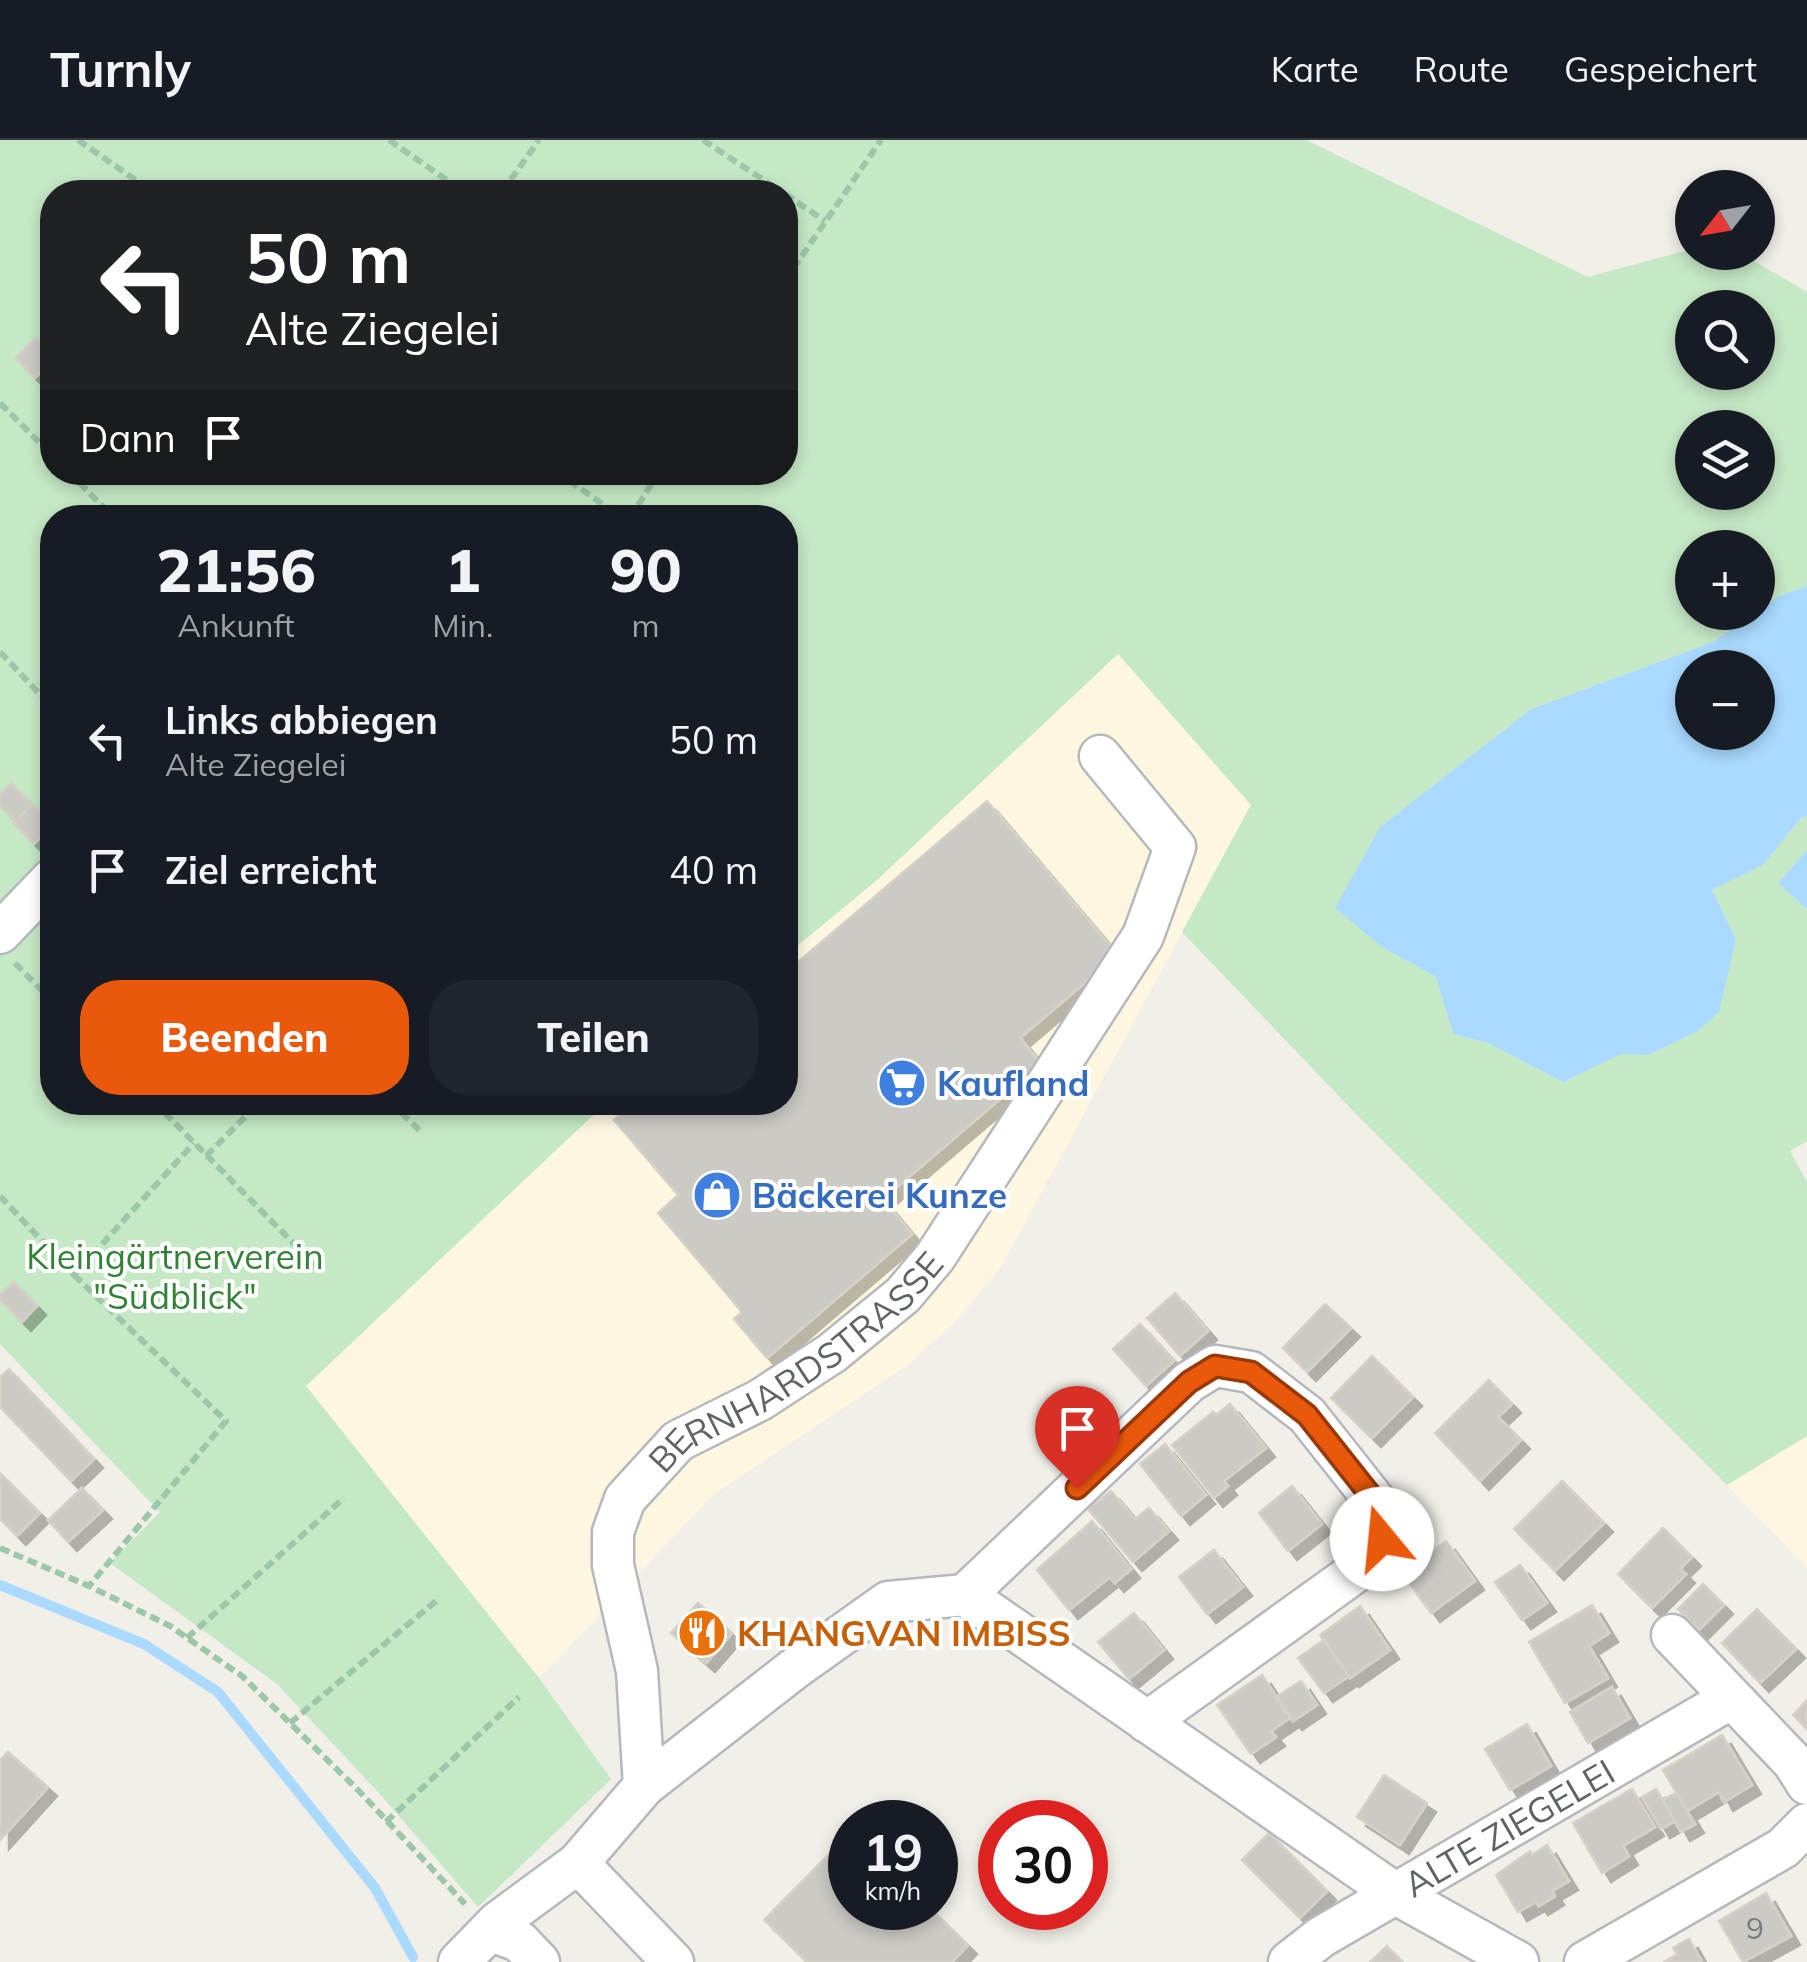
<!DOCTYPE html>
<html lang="de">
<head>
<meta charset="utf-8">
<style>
  body { margin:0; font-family:Mulish,sans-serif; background:#20242c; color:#f1f3f6; height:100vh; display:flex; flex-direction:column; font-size:38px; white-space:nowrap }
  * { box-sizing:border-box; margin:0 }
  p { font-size:32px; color:#9ea1a6 }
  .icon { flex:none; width:55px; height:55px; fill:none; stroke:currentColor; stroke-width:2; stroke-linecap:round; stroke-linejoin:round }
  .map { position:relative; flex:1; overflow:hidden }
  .drawer { position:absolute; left:40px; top:365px; width:758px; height:610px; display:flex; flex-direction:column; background:#171b24; border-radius:40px; box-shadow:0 5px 15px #0003 }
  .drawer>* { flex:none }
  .hud { position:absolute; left:40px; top:40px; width:758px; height:305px; border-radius:40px; box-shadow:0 5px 15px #0003; background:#202124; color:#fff; overflow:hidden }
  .needle { width:65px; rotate:239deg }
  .buttons { position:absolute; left:1675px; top:30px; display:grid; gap:20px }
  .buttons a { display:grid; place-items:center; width:100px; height:100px; border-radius:50%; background:#171b24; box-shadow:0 5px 15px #0003; font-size:50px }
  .speed { position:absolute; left:828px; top:1660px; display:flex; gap:20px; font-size:50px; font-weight:700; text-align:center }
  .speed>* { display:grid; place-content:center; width:130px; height:130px; border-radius:50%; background:#171b24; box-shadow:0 5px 15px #0003; line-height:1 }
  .speed small { font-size:25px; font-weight:400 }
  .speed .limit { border:15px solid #d22; background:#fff; color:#111 }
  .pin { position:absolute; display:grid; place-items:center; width:85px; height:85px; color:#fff; margin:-102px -42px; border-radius:50% 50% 50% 0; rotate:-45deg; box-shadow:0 0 10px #0007 }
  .pin .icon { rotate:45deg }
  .me { position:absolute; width:110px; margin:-55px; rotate:343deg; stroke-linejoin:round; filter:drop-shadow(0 0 8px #0008) }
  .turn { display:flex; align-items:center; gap:35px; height:210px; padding:0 40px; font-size:45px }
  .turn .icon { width:130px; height:130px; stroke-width:2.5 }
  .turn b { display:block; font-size:70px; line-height:85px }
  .then { display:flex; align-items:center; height:95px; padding:0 40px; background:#0003; gap:20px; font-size:38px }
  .eta { display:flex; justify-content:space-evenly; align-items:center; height:170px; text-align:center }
  .eta b { font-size:60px; font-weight:800; line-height:70px }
  .button { display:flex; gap:20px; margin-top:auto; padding:20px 40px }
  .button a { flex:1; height:115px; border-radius:40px; background:#ea580c; color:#fff; font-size:40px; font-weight:800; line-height:115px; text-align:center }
  .button a+a { background:#20242c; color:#f1f3f6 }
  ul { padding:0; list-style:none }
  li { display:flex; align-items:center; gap:30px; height:130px; padding:0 40px }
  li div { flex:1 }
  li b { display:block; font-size:38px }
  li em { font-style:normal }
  header { display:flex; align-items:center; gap:60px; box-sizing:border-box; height:140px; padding:0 50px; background:#171b24; border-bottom:2px solid #363941 }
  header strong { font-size:48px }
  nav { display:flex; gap:55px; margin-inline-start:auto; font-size:35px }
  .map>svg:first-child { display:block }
</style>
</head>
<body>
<header>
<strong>Turnly</strong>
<nav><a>Karte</a><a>Route</a><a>Gespeichert</a></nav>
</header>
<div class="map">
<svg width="1807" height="1822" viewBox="0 0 1807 1822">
  <defs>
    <filter id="shadow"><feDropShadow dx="9" dy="9" stdDeviation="0" flood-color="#0004"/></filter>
  </defs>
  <rect width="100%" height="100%" fill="#f1efe8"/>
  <g fill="#fef7e0">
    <path d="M1118 513 1251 665 1002 1125 958 1179 908 1225 713 1355 539 1538 306 1246 606 963 785 962V816L876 741Z"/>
    <path d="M1807 1296V1427L1727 1345Z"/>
  </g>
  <path fill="#c5e8c5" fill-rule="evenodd" d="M0 0H1306L1588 137 1692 109V112L1740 113 1807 152V446L1779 456 1758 471V408H1692V472L1756 473 1713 502 1531 569 1380 687 1382 807 1436 837 1453 894 1488 903 1563 942 1621 913 1649 915 1698 891 1736 799 1712 750 1763 725 1801 678 1807 676V710L1778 743 1807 769V1001L1790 1011 1807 1042V1296L1727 1345 1358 976 1182 792 1251 665 1118 514 876 741 785 816V378H52V962L606 963 306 1246 539 1538 611 1639 478 1767 379 1653 277 1544 110 1423 160 1372 0 1204ZM52 52H785V332H52ZM1692 168H1758V232H1692ZM1692 288H1758V352H1692Z"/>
  <g fill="#aadaff" fill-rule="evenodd">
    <path d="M1807 446V676L1801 678 1763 725 1712 750 1736 799 1719 872 1698 891 1649 915 1621 914 1563 942 1488 903 1453 894 1436 837 1382 807 1335 768 1380 687 1531 569 1713 502 1779 456ZM1692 528H1758V592H1692Z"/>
    <path d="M1807 710V769L1778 743Z"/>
  </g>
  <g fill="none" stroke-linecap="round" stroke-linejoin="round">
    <path stroke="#aadaff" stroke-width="10" d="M0 1445 144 1504 218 1552 375 1748 413 1817"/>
  </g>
  <g fill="#cccac5" stroke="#d6d1c6" stroke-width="2.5" filter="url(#shadow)">
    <path d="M35 198 52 215V221L35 238 15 218Z"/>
    <path d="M11 643 32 664 16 681 0 666V654Z"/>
    <path d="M987 661 1111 807 1109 822 1020 898 1041 924 883 1059 912 1094 767 1218 734 1179 742 1172 658 1073 678 1055 614 980 634 962H785V833Z"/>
    <path d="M32 664 52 684 34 704 13 683Z"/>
    <path d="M14 1142 37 1166 22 1182 0 1160V1155Z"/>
    <path d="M1175 1153 1208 1191 1180 1216 1147 1178Z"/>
    <path d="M1325 1164 1351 1188 1307 1232 1283 1208Z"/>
    <path d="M1140 1184 1174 1221 1146 1246 1113 1209Z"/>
    <path d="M1372 1216 1413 1257 1372 1298 1331 1258Z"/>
    <path d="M9 1229 94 1319 71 1341 0 1267V1237Z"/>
    <path d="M1489 1240 1512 1264 1498 1277 1521 1300 1480 1341 1435 1293Z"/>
    <path d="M1230 1264 1266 1308 1224 1341 1228 1346 1214 1358 1172 1305 1213 1272 1216 1275Z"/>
    <path d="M1165 1304 1206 1355 1181 1376 1140 1324Z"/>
    <path d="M0 1333 40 1373 17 1396 0 1379Z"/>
    <path d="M1562 1341 1604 1383 1555 1431 1514 1389Z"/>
    <path d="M1292 1346 1322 1384 1288 1411 1259 1373Z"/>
    <path d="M82 1348 103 1370 68 1402 48 1380Z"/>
    <path d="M1111 1351 1135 1379 1149 1368 1169 1391 1133 1422 1088 1369Z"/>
    <path d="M1092 1381 1131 1429 1115 1443 1110 1437 1069 1470 1037 1430Z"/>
    <path d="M1663 1388 1692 1417 1680 1429 1686 1434 1652 1468 1618 1434Z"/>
    <path d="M1446 1401 1475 1441 1431 1473 1402 1433Z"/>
    <path d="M1214 1410 1243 1447 1207 1474 1179 1437Z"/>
    <path d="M1520 1425 1547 1463 1522 1480 1495 1442Z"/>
    <path d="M1703 1444 1724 1465 1699 1490 1678 1469Z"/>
    <path d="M698 1463 732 1493 706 1523 671 1493Z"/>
    <path d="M1592 1465 1609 1493 1589 1506 1608 1538 1565 1563 1529 1502Z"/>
    <path d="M1360 1466 1390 1510 1350 1538 1320 1495Z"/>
    <path d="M1757 1469 1796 1509 1760 1543 1722 1503Z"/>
    <path d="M1134 1473 1164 1510 1129 1539 1098 1502Z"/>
    <path d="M1324 1500 1349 1536 1324 1553 1298 1518Z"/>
    <path d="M1262 1535 1290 1578 1271 1591 1276 1597 1251 1614 1217 1565Z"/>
    <path d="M1301 1541 1317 1565 1293 1581 1276 1557Z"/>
    <path d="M1612 1547 1630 1578 1588 1603 1570 1572Z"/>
    <path d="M1807 1560V1589L1793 1575Z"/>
    <path d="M1527 1584 1551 1626 1510 1650 1485 1609Z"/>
    <path d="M1722 1595 1752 1645 1724 1662 1719 1652 1687 1671 1663 1630Z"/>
    <path d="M8 1612 48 1647 0 1700V1620Z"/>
    <path d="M1384 1635 1427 1663 1400 1705 1357 1677Z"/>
    <path d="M1632 1649 1655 1687 1623 1706 1629 1716 1602 1733 1573 1683Z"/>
    <path d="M1656 1649 1675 1681 1661 1689 1642 1657Z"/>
    <path d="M1676 1653 1695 1684 1681 1692 1663 1660Z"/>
    <path d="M850 1693V1768H930L968 1805 952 1822H807L764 1780Z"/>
    <path d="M1269 1693 1327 1751 1300 1778 1242 1720Z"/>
    <path d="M1547 1705 1569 1741 1552 1751 1555 1756 1539 1766 1536 1762 1518 1772 1496 1735 1530 1711 1532 1715Z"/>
    <path d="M1766 1753 1791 1796 1743 1822 1719 1781Z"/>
    <path d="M1689 1799 1702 1822H1664L1677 1814 1673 1808Z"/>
    <path d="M1387 1806 1402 1822H1370Z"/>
  </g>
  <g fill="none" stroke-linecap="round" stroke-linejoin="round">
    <g stroke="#b5b8bc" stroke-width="45">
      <g id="minor">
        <path d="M0 793 52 739"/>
        <path d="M965 1455 1396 1754 1518 1822"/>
        <path d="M1672 1495 1793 1622 1807 1644"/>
        <path d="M644 1646 794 1529 888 1462 965 1455 1189 1242 1215 1226 1251 1232 1307 1275 1379 1366 1382 1399 1361 1428 1147 1582"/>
        <path d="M578 1723 673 1822"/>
        <path d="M491 1791 519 1801 539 1822"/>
        <path id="s1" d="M459 1822 498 1782 578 1723 644 1646 637 1531 613 1425V1392L625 1359 678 1301 760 1260 832 1213 903 1155 935 1117 1143 796 1175 707 1100 616"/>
        <path id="s2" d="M1289 1822 1321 1797 1730 1559"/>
        <path d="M1585 1822 1783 1708 1807 1684"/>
      </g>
    </g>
    <g stroke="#9cc7a9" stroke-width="6" stroke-dasharray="10 5" stroke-linecap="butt">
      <path d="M78 0 153 52"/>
      <path d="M389 0 464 52"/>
      <path d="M703 0 782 52"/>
      <path d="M502 52 539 0"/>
      <path d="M785 54 825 81"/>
      <path d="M785 141 881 0"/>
      <path d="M0 263 52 315"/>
      <path d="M69 332 114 378"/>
      <path d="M557 332 622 378"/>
      <path d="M630 378 659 332"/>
      <path d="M0 512 52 567"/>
      <path d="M15 823 52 861"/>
      <path d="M154 962 316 1126"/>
      <path d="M391 962 420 991"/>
      <path d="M206 1016 260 962"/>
      <path d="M0 1056 74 1135 194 1003"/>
      <path d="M74 1135 226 1281 89 1446"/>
      <path d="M0 1408 89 1446 170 1486 242 1536 358 1650 465 1764"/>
      <path d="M187 1498 344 1358"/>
      <path d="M290 1583 436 1461"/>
      <path d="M386 1682 519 1557"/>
    </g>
    <use href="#minor" stroke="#fff" stroke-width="40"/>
  </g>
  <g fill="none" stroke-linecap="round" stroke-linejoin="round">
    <g stroke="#983908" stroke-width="25">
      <path id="route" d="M1077 1348 1189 1242 1215 1226 1251 1232 1307 1275 1379 1366 1382 1399"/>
    </g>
    <use href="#route" stroke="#ea580c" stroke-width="18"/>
  </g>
  <defs>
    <g id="supermarket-disc" transform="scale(2.5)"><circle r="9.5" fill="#3f7fe0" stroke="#fff"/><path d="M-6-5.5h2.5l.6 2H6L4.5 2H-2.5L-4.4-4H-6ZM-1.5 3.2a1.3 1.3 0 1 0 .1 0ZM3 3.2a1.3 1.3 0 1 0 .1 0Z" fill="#fff"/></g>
    <g id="shop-disc" transform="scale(2.5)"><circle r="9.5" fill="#3f7fe0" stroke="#fff"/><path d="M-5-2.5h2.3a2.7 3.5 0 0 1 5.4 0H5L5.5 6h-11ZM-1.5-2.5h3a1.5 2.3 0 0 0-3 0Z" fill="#fff"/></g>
    <g id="restaurant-disc" transform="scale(2.5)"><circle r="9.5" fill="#e8710a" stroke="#fff"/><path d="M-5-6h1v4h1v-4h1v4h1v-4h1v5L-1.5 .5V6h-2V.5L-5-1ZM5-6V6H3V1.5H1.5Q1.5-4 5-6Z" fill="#fff"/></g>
  </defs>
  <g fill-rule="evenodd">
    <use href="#supermarket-disc" x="902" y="943"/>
    <use href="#shop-disc" x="717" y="1055"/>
    <use href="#restaurant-disc" x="702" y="1493"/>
  </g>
  <g text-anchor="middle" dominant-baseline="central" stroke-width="8" stroke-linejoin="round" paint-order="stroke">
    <g font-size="30" fill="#7a7d7f">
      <text x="1755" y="1788">9</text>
    </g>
    <g font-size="35" font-weight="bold" fill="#366cbe" stroke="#fff" text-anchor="start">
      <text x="937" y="943">Kaufland</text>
      <text x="752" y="1055">Bäckerei Kunze</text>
    </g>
    <g font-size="35" fill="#348238" stroke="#fff">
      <text x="175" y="1116">Kleingärtnerverein<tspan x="175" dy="40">"Südblick"</tspan></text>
    </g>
    <g font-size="35" fill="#5f6368" stroke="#fff">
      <text stroke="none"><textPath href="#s1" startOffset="770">BERNHARDSTRASSE</textPath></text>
      <text stroke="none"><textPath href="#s2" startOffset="258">ALTE ZIEGELEI</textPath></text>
    </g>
    <g font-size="35" font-weight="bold" fill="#c56008" stroke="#fff" text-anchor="start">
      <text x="737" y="1493">KHANGVAN IMBISS</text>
    </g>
  </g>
</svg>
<div class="buttons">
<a><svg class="needle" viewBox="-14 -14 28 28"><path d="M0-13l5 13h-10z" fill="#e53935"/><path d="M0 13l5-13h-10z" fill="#9ea1a6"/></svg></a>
<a><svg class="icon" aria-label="search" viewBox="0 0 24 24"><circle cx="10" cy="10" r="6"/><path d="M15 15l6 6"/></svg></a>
<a><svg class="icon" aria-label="layers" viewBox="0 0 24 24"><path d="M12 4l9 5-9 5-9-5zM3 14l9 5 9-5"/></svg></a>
<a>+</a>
<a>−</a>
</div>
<div class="speed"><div>19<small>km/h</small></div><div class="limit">30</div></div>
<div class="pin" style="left:1077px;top:1348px;background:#d93025"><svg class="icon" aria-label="arrive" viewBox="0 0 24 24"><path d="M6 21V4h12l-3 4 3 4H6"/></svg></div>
<svg class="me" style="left:1382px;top:1399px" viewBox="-20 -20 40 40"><circle r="19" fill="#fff"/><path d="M0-13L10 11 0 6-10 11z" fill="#ea580c"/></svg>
<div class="hud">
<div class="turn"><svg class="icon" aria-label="left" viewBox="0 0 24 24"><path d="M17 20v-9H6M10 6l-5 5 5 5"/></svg><div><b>50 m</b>Alte Ziegelei</div></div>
<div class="then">Dann<svg class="icon" aria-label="arrive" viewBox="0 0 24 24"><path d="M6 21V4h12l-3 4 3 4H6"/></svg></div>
</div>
<section class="drawer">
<div class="eta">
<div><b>21:56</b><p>Ankunft</p></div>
<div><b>1</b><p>Min.</p></div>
<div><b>90</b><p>m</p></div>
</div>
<ul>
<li><svg class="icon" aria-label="left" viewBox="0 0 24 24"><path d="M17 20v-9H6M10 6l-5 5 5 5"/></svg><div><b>Links abbiegen</b><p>Alte Ziegelei</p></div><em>50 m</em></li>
<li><svg class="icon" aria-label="arrive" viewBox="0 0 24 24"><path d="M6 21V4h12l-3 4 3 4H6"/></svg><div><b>Ziel erreicht</b></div><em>40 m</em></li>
</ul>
<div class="button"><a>Beenden</a><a>Teilen</a></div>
</section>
</div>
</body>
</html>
